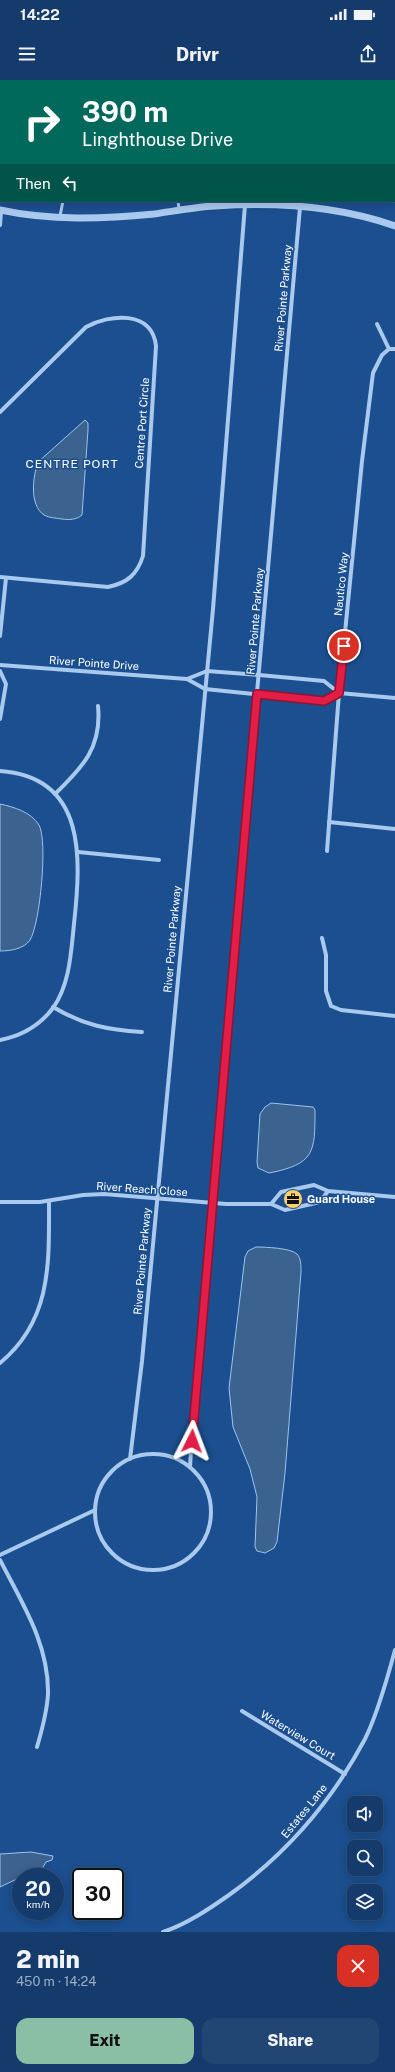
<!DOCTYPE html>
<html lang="en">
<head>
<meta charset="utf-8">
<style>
  body { margin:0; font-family:"Public Sans",sans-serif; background:#214673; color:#f1f3f6; height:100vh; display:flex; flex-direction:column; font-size:15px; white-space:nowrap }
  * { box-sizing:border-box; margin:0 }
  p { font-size:13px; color:#9dadc1 }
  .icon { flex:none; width:22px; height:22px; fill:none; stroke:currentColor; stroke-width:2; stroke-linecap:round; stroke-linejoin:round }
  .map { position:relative; height:1852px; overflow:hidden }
  .side { display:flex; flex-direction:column; background:#143b6b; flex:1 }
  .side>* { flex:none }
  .top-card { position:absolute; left:0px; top:0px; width:395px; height:122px; box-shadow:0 2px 10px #0003,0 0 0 1px #33557e; background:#00695c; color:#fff; overflow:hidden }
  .fabs { position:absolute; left:347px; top:1716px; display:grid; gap:8px }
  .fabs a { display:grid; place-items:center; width:36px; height:36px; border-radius:8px; background:#143b6b; box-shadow:0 2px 10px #0003,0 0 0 1px #33557e; font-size:20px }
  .speed { position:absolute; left:12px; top:1788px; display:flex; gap:8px; font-size:20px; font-weight:700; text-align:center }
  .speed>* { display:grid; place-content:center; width:52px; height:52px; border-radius:50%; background:#143b6b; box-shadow:0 2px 10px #0003,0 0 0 1px #33557e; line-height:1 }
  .speed small { font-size:10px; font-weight:400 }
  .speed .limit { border:2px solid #111; border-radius:6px; background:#fff; color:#111 }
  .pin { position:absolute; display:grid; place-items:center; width:34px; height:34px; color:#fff; margin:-17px; border:2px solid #fff; border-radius:50%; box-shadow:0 1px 4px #0007 }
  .me { position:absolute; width:44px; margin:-22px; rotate:3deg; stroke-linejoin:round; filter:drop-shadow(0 0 3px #0008) }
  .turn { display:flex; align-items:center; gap:14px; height:84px; padding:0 16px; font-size:18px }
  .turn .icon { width:52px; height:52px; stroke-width:2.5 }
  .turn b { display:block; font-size:28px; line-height:34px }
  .then { display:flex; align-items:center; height:38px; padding:0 16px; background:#0003; gap:8px; font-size:15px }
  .round { display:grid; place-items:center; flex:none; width:42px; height:42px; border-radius:12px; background:#214673 }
  .summary { display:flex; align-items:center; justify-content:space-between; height:68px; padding:0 16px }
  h1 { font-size:24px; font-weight:800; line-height:30px }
  .button { display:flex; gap:8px; margin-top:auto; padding:8px 16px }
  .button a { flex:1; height:46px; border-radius:12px; background:#8abfa5; color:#111; font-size:16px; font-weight:800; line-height:46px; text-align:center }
  .button a+a { background:#214673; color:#f1f3f6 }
  .status { display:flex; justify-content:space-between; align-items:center; height:28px; padding:0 20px; background:#143b6b; direction:ltr }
  .status svg { height:11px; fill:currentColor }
  header { display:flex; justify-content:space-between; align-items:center; height:52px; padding:0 16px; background:#143b6b; font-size:18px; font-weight:800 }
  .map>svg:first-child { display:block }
</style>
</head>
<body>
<div class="status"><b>14:22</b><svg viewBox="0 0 49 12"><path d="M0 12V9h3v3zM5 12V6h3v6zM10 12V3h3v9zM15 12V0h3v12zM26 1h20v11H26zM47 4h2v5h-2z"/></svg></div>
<header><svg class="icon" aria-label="menu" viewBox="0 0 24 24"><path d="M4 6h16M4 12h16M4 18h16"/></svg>Drivr<svg class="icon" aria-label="share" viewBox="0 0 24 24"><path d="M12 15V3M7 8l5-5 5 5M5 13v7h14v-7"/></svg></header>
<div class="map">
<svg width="395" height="1852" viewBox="0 0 395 1852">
  <rect width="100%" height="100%" fill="#1b4f8f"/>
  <path fill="#2e69ad" d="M202 0H395V77L394 1Z"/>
  <g fill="#3c6290" stroke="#9cc4f0">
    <path d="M85 340 88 343V350L82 435C76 440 69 440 62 439 56 438 49 438 44 435 29 425 33 396 38 382Z"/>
    <path d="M0 724C14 727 31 732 39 745 48 761 40 844 30 860 24 869 10 871 0 871Z"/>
    <path d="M271 1023 313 1027 315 1030C315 1072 315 1084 269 1093L258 1088 257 1082 260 1034 265 1027Z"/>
    <path d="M256 1167C265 1167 291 1168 297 1174 301 1178 301 1186 301 1192L285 1393 277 1462 274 1468 265 1473 257 1471 255 1467 257 1417 250 1389 233 1347 229 1308 245 1177 248 1171Z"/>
    <path d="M31 1772 53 1776 52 1780 46 1782 39 1794 21 1797 0 1807V1774Z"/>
  </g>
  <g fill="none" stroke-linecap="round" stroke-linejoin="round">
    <g stroke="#a9c9ee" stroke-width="3">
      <path d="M0 65H1"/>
      <path d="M178 121 179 129"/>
      <path d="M60 136 63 121"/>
    </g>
    <g stroke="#a9c9ee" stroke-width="4">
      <path d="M0 145 1 131"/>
      <path d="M377 244 389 269"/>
      <path d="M0 332 86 247C110 234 152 230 156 266L143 476C137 495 127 503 108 507L0 497"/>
      <path d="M0 556 6 498"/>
      <path d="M0 585 187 599 205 609 324 621 339 613"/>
      <path d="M0 591 6 604 0 639"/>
      <path d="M187 599 207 591 259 595 324 601 339 613 395 618"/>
      <path d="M0 691C87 697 81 779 74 844 71 872 70 904 53 928 40 945 21 956 0 960"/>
      <path d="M55 714C83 687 102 667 98 626"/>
      <path d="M329 742 395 749"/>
      <path d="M327 771 339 613 362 381 373 293 382 275 389 269H395"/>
      <path d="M78 772 159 780"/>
      <path d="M322 858 326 875V911L331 926 341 930 395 936"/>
      <path d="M53 927C83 945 108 950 142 952"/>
      <path d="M0 1122H40L83 1115 104 1114 226 1124H271L285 1130 320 1122 328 1111"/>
      <path d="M271 1124 281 1112 314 1105 328 1111 395 1117"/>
      <path d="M0 1283C52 1240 49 1183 49 1121"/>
      <circle cx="153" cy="1432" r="58"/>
      <path d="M130 1379 142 1281 213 529 245 125"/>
      <path d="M190 1387 193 1335 300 127"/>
      <path d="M0 1475 95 1430"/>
      <path d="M0 1480C22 1523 49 1564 48 1614 47 1632 42 1650 37 1667"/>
      <path d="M242 1631 345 1694"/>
      <path d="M163 1852C187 1844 209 1829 229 1815 286 1774 332 1721 365 1659 377 1635 388 1596 395 1570"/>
    </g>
    <path stroke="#a9c9ee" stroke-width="7" d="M0 130C51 141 103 139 154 134 175 131 195 127 215 126 275 122 338 126 395 146"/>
    <g stroke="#fff" stroke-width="3" stroke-dasharray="7 3" stroke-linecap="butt">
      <path d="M125 0 127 1"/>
      <path d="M394 99H395"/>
    </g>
  </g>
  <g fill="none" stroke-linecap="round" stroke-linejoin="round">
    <g stroke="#92132f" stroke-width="10">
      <path id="route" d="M192 1361 257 614 324 621 339 613 344 566"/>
    </g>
    <use href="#route" stroke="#e11d48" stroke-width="7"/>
  </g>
  <defs>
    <g id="office-disc" transform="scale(1)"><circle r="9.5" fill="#ffd166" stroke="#1b4f8f"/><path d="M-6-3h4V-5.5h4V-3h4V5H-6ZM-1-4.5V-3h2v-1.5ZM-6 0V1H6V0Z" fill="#111"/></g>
  </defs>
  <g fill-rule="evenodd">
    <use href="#office-disc" x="293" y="1119"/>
  </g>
  <g text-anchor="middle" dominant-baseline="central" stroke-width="3" stroke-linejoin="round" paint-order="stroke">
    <g font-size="11" fill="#fff" stroke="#1b4f8f">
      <text transform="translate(283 218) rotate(-85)">River Pointe Parkway</text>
      <text transform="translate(142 343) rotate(-86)">Centre Port Circle</text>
      <text transform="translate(341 504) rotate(-84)">Nautico Way</text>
      <text transform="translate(255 541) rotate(-85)">River Pointe Parkway</text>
      <text transform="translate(94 583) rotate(4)">River Pointe Drive</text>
      <text transform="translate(172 859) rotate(-85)">River Pointe Parkway</text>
      <text transform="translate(142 1109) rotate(4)">River Reach Close</text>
      <text transform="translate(142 1181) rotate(-85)">River Pointe Parkway</text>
      <text transform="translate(298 1655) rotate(31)">Waterview Court</text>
      <text transform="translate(304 1731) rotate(-51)">Estates Lane</text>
    </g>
    <g font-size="11" font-weight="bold" fill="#fff" stroke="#1b4f8f" text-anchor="start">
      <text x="307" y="1119">Guard House</text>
    </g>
    <g font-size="12" letter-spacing="1" fill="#fff" stroke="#1b4f8f">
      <text x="72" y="384">CENTRE PORT</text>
    </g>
  </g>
</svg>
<div class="fabs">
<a><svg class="icon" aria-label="sound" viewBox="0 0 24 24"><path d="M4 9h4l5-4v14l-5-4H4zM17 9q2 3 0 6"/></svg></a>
<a><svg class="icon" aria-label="search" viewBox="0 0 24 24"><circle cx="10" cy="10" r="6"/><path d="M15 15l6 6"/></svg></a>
<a><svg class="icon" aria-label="layers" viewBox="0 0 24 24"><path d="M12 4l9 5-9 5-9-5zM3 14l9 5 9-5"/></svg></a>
</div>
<div class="speed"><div>20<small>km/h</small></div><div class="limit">30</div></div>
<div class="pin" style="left:344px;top:566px;background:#d93025"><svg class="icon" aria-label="arrive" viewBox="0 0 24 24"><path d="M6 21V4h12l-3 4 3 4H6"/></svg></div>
<svg class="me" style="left:192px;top:1361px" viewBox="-20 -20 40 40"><path d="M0-17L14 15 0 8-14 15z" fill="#e11d48" stroke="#fff" stroke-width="4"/></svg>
<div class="top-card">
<div class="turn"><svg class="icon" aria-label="right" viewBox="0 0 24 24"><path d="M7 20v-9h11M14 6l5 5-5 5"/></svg><div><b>390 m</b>Linghthouse Drive</div></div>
<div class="then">Then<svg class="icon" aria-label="left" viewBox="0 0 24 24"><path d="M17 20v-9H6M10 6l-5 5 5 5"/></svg></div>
</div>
</div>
<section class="side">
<div class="summary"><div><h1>2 min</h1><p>450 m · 14:24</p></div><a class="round" style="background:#d93025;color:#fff"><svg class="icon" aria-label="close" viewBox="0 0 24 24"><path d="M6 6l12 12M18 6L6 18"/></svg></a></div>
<div class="button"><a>Exit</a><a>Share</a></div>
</section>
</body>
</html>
